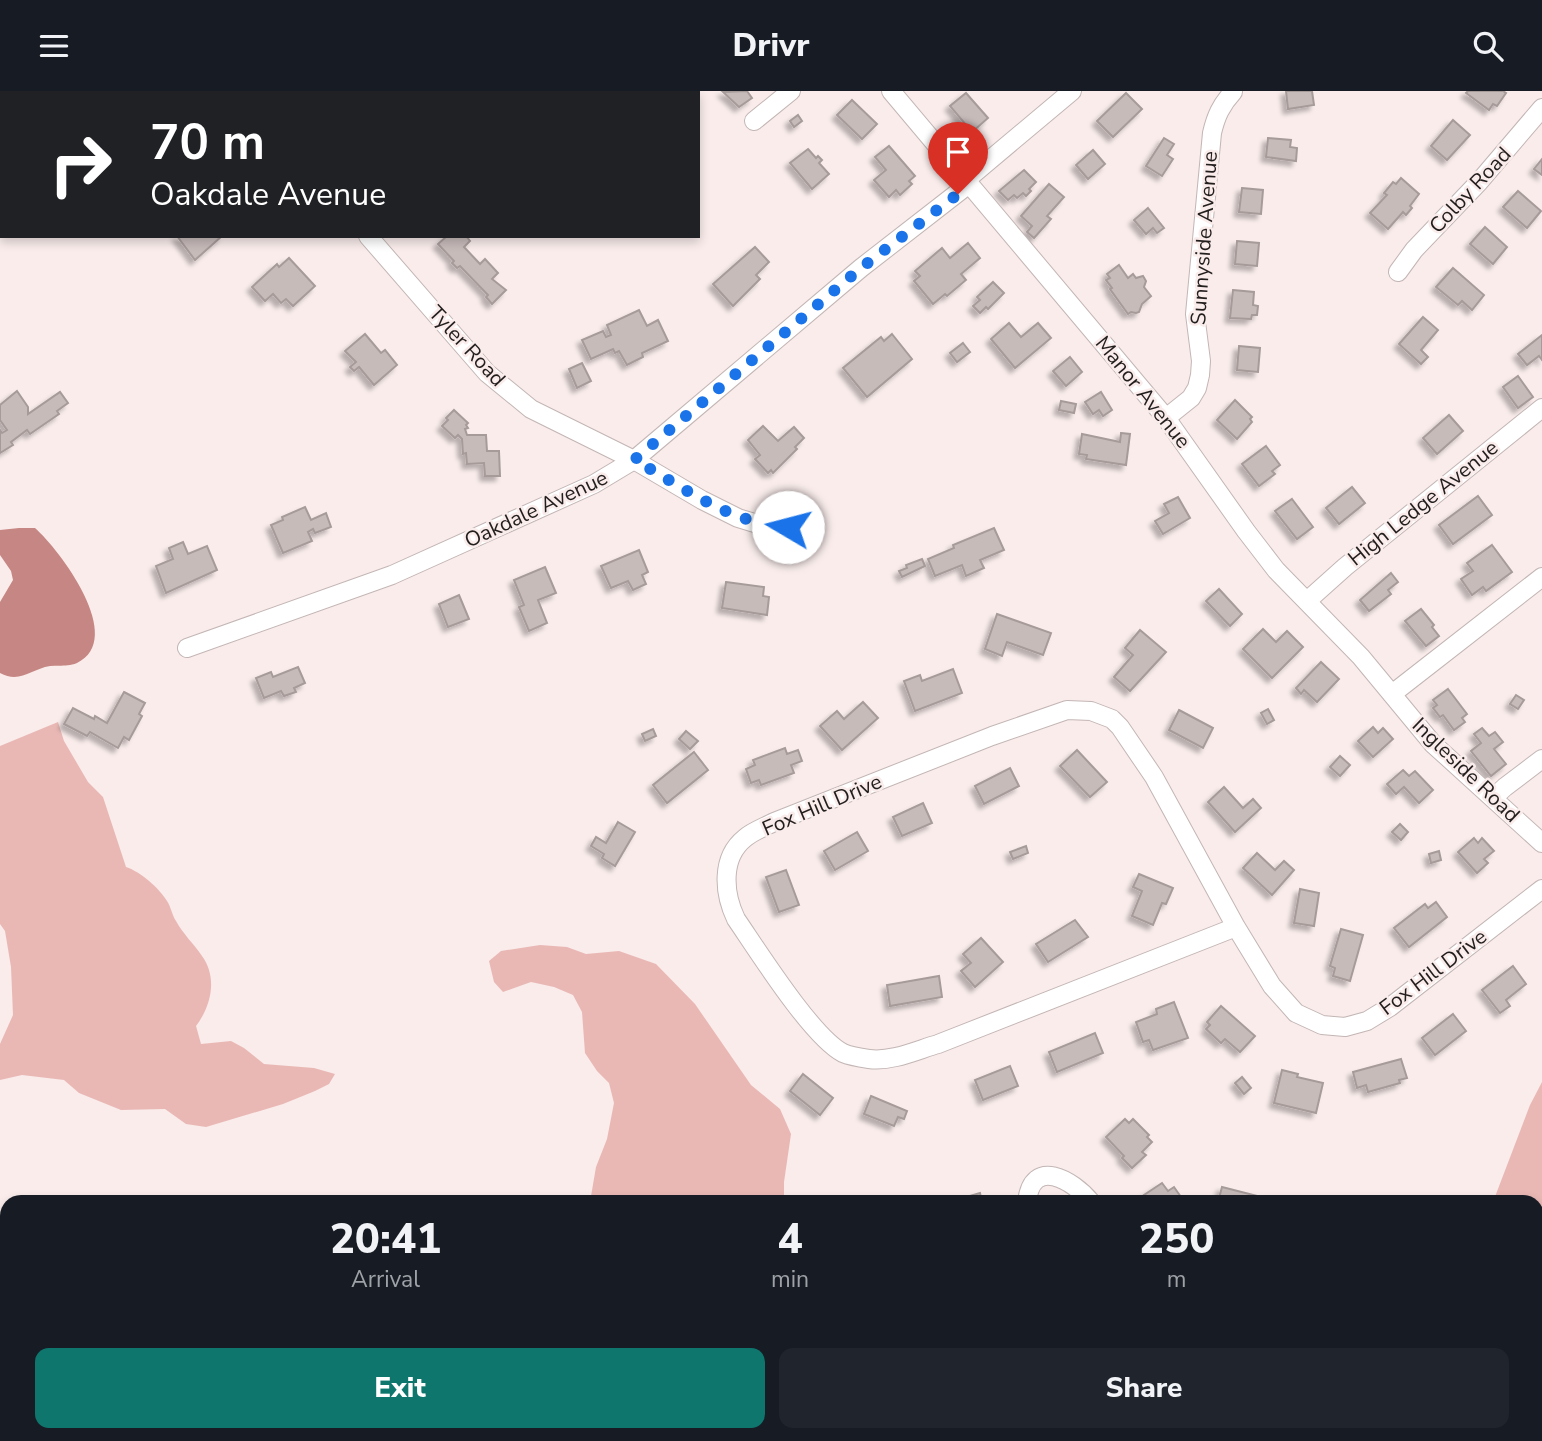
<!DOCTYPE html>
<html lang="en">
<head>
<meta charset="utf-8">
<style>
  body { margin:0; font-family:"Nunito Sans",sans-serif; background:#20242c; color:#f1f3f6; height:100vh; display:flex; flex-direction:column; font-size:26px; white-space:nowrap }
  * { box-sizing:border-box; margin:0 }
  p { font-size:23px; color:#9ea1a6 }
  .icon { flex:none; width:38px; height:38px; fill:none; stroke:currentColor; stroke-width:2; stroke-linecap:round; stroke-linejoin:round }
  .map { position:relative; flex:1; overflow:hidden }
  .panel { position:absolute; left:0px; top:1104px; width:1544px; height:247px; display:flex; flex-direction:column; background:#171b24; border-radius:21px 21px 0 0; box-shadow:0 4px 10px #0003 }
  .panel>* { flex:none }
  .banner { position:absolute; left:0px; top:0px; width:700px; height:147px; box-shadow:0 4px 10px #0003; background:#202124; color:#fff; overflow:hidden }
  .pin { position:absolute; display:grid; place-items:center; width:60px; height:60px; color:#fff; margin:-72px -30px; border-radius:50% 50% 50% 0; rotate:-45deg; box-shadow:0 0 7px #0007 }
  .pin .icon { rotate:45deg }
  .me { position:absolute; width:77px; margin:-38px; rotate:278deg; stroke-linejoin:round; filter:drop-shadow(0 0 5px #0008) }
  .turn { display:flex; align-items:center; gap:24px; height:147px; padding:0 35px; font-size:32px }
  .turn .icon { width:91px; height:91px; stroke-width:2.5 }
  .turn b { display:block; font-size:49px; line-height:60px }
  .eta { display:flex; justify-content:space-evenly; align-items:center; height:119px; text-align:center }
  .eta b { font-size:42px; font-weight:800; line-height:49px }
  .action { display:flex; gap:14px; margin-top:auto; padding:14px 35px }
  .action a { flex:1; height:80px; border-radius:14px; background:#0f766e; color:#fff; font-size:28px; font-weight:800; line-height:80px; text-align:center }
  .action a+a { background:#20242c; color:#f1f3f6 }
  header { display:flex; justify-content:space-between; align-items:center; height:91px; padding:0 35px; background:#171b24; font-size:32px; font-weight:800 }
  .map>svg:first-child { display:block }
</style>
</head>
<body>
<header><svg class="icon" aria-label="menu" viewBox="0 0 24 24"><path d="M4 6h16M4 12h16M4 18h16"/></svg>Drivr<svg class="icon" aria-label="search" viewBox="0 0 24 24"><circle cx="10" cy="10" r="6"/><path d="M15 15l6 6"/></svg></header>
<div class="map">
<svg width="1542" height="1350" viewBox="0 0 1542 1350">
  <defs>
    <filter id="shadow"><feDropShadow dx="-4.5" dy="4.5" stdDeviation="2" flood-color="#0004"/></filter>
  </defs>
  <rect width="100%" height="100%" fill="#f9eceb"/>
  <g fill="#e9b8b5">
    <path d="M58 631 64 650 88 691 103 706 126 776C141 781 159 797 167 810 171 816 172 824 176 830 183 843 194 853 202 865 218 887 211 915 196 935L201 953 231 950 244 957 264 973 314 977 335 983 329 993 315 1000 283 1013 206 1036 186 1033 165 1018 121 1019 79 1002 64 989 22 984 0 989V953L13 924 11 876 5 840 0 833V655Z"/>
    <path d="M540 854 567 856 586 863 619 860 656 873 695 913 751 994 780 1018 791 1043 784 1091V1111H590L596 1076 607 1048 614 1012 609 992 597 980 585 962 582 921 573 904 554 896 531 891 503 901 494 891 489 870 501 860Z"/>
    <path d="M1542 991V1303L1536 1299V1111H1493L1530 1014Z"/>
    <path d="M758 1344H790L792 1350H760Z"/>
  </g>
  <path fill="#c68683" d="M19 437H35C60 459 127 548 77 572 67 576 60 574 50 575 31 578 20 593 0 582V511L13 489 11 480 0 464V439Z"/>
  <g fill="#c7bbba" stroke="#a79b9a" stroke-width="2" filter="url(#shadow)">
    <path d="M113 0H162L163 2H114Z"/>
    <path d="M640 0H677L679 2H638Z"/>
    <path d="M747 0 752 7 739 16 723 1Z"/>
    <path d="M1286 0H1312L1314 14 1288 18Z"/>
    <path d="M1468 0H1503L1506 2 1497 15 1493 13 1489 19 1466 2Z"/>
    <path d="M966 2 988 27 972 41 950 15Z"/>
    <path d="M1126 2 1142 18 1113 46 1097 30Z"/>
    <path d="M852 9 877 33 862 48 837 24Z"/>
    <path d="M798 24 802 30 794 36 790 30Z"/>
    <path d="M1453 29 1470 44 1447 69 1431 55Z"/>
    <path d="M1164 47 1174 53 1167 64 1173 68 1162 85 1146 75Z"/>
    <path d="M1268 47 1291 49 1290 56 1297 57 1296 70 1266 66Z"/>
    <path d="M889 55 915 85 909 90 912 93 900 104 896 99 889 106 874 89 886 79 875 66Z"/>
    <path d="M808 58 816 67 818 65 822 69 819 72 829 83 812 98 790 72Z"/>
    <path d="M1093 59 1105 73 1088 88 1076 74Z"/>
    <path d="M1542 68V84L1534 78Z"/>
    <path d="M1024 79 1036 91 1029 98 1031 100 1026 105 1023 102 1017 107 1014 104 1008 109 999 100Z"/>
    <path d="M1401 87 1419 103 1410 115 1412 117 1406 124 1403 121 1388 138 1370 122 1387 104 1384 102 1393 91 1396 93Z"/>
    <path d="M1049 93 1064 106 1047 125 1051 128 1034 147 1027 141 1032 135 1021 125Z"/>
    <path d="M1242 97 1263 99 1261 123 1239 121Z"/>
    <path d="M1518 100 1541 120 1527 137 1503 116Z"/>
    <path d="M1148 117 1164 137 1157 142 1153 137 1146 143 1134 129Z"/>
    <path d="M1485 136 1507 156 1493 173 1470 153Z"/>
    <path d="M177 145H222L195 169Z"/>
    <path d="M447 145H466L470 150 464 156 480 173 485 168 498 182 492 188 506 199 492 213 486 206 488 204 460 175 457 177 452 172 454 170 438 153Z"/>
    <path d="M1237 150 1259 152 1257 175 1235 173Z"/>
    <path d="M968 152 980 167 961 183 966 189 947 205 945 203 933 213 914 190 920 185 915 180 942 157 950 167Z"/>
    <path d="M755 156 769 171 756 184 760 188 733 215 713 193Z"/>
    <path d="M289 167 315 195 293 215 286 208 281 212 273 203 265 210 252 196 277 173 279 176Z"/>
    <path d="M1119 174 1128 187 1133 183 1136 187 1143 185 1146 190 1144 196 1151 205 1142 213 1139 221 1136 222 1131 221 1128 223 1110 198 1112 197 1106 189 1110 187 1107 183Z"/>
    <path d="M1453 177 1484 204 1472 219 1462 210 1458 214 1436 196Z"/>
    <path d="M993 191 1004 202 988 218 986 216 980 222 973 215 980 209 977 206Z"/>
    <path d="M1233 199 1254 201 1253 214 1258 215 1257 224H1252L1251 228 1230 227Z"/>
    <path d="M639 219 647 235 658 229 668 250 642 262 643 266 627 274 619 260 615 262 613 258 591 268 582 249 603 240 606 246 611 244 607 234Z"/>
    <path d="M1423 226 1438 239 1421 259 1428 266 1421 273 1399 253Z"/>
    <path d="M1009 232 1021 246 1038 232 1051 247 1015 277 991 248Z"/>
    <path d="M365 243 381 262 385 259 397 274 374 294 359 276 354 280 350 276 356 271 345 260Z"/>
    <path d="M892 243 912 268 867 306 843 277 881 246 884 250Z"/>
    <path d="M1542 244V269L1539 265 1527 274 1518 263Z"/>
    <path d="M963 252 970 261 957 271 950 262Z"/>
    <path d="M1239 255 1260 257 1258 281 1237 279Z"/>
    <path d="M1070 266 1082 281 1066 295 1053 280Z"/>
    <path d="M582 272 591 290 577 297 569 278Z"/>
    <path d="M1518 285 1533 306 1518 317 1503 296Z"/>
    <path d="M17 300 28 316V323L60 301 68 312 57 320 59 323 30 343 27 339 11 351 13 354 0 362V339L2 342 7 339 0 329V314Z"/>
    <path d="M1101 301 1112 319 1103 325 1099 319 1093 323 1085 311Z"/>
    <path d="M1235 309 1252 326 1250 328 1252 331 1237 348 1217 329Z"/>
    <path d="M1061 310 1076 313 1074 322 1059 319Z"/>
    <path d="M454 319 468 332 466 334 468 337 465 338 467 344H486L487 360H499L500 385H485L484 372 467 373 466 362 463 363 462 348 458 344 455 347 442 335 448 329 446 327Z"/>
    <path d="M1449 324 1463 340 1437 363 1423 347Z"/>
    <path d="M763 335 778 350 794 336 804 347 795 356 797 358 773 382 771 379 768 382 755 368 760 364 748 349Z"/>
    <path d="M1121 342 1130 343 1126 374 1086 368 1087 364 1079 363 1082 343 1120 351Z"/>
    <path d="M1266 355 1280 374 1272 380 1275 383 1259 395 1242 373Z"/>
    <path d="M1352 396 1365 412 1339 433 1326 417Z"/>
    <path d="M1478 405 1492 424 1453 453 1439 434Z"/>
    <path d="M1178 406 1190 427 1163 443 1155 430 1169 422 1164 413Z"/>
    <path d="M1292 408 1313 436 1297 448 1275 420Z"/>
    <path d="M305 416 311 429 326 422 331 436 315 442 313 438 308 441 312 450 283 462 271 434 283 429 282 426Z"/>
    <path d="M994 437 1004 459 980 469 984 477 966 485 962 474 935 485 928 468 954 457 953 454Z"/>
    <path d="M183 451 188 463 207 455 217 479 166 502 156 475 173 468 169 457Z"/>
    <path d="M1492 454 1512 481 1486 500 1483 496 1472 504 1461 488 1473 480 1467 472Z"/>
    <path d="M639 459 648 481 642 484 646 493 633 499 628 490 611 497 601 475Z"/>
    <path d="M922 468 925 475 902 486 899 480 907 477 906 474Z"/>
    <path d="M545 476 556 502 538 509 547 532 529 540 519 516 524 514 514 489Z"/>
    <path d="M1391 482 1398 491 1388 499 1391 503 1369 520 1360 509Z"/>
    <path d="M726 491 764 496 763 505 769 506 767 524 722 517Z"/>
    <path d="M1219 498 1242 523 1230 535 1206 510Z"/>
    <path d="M459 504 469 528 448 536 439 513Z"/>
    <path d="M1421 518 1434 534 1432 536 1439 545 1426 555 1405 530Z"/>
    <path d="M997 523 1051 542 1043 564 1007 551 1002 565 985 558Z"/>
    <path d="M1263 538 1276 551 1287 540 1303 556 1272 587 1243 558Z"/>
    <path d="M1140 539 1166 561 1130 600 1114 586 1133 564 1125 557Z"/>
    <path d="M1321 571 1339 588 1317 611 1304 599 1301 603 1296 597Z"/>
    <path d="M298 576 305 592 294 597 296 601 284 605 281 600 264 607 256 587 271 581 273 586Z"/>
    <path d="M953 578 962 602 915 620 904 590 920 584 922 590Z"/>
    <path d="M1448 598 1467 623 1462 627 1465 631 1454 639 1443 624 1440 626 1433 617 1437 614 1433 609Z"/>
    <path d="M124 601 145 612 139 623 142 625 129 649 124 646 118 657 90 641 87 645 64 633 73 617 94 628 95 625 107 632Z"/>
    <path d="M1516 604 1524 609 1518 618 1510 613Z"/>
    <path d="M863 611 878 627 842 659 820 635 837 620 844 628Z"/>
    <path d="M1268 618 1274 629 1267 633 1261 622Z"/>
    <path d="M1179 619 1213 637 1203 657 1169 639Z"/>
    <path d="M1373 636 1378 642 1383 637 1393 648 1373 666 1358 650Z"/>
    <path d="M1482 637 1489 645 1495 641 1503 651 1494 658 1506 673 1491 685 1471 660 1481 652 1474 643Z"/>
    <path d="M653 638 656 645 645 650 642 643Z"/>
    <path d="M686 640 698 650 690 658 679 648Z"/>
    <path d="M785 657 787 663 798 659 802 670 791 674 794 682 761 694 759 689 751 692 746 678 755 674 753 669Z"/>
    <path d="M1077 659 1107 691 1090 706 1060 675Z"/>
    <path d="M694 661 708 679 667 712 653 694Z"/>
    <path d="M1340 665 1350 674 1340 685 1330 676Z"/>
    <path d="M1010 677 1019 695 984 713 975 695Z"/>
    <path d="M1403 679 1409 685 1415 680 1433 699 1419 712 1404 696 1396 703 1387 693Z"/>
    <path d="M1224 696 1243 717 1253 708 1261 717 1235 741 1208 711Z"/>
    <path d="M923 712 932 732 902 745 893 726Z"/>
    <path d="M618 731 635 741 615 775 602 767 604 763 591 755 596 746 606 752Z"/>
    <path d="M1400 733 1408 741 1401 749 1392 741Z"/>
    <path d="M857 741 868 760 835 779 824 760Z"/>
    <path d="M1474 747 1478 752 1482 747 1494 760 1484 768 1488 772 1477 782 1458 761Z"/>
    <path d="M1026 755 1028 762 1013 768 1010 761Z"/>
    <path d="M1439 760 1441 769 1431 772 1429 763Z"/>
    <path d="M1257 762 1275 779 1284 770 1294 779 1272 804 1243 777Z"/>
    <path d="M786 779 799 814 779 821 766 786Z"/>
    <path d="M1139 783 1173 797 1166 813 1162 812 1153 834 1132 825 1142 800 1133 796Z"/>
    <path d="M1300 798 1319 802 1314 835 1294 832Z"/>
    <path d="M1436 811 1447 826 1409 856 1394 837 1425 813 1428 817Z"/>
    <path d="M1075 829 1088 846 1048 871 1036 853Z"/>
    <path d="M1341 838 1363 844 1350 890 1333 885 1335 877 1330 875Z"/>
    <path d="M981 847 1003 871 975 896 961 880 971 872 963 863Z"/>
    <path d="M1513 875 1526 893 1506 909 1510 915 1500 922 1482 899Z"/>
    <path d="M939 885 942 906 890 915 887 894Z"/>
    <path d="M1174 911 1188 947 1153 959 1149 949 1143 951 1136 931 1157 923 1156 918Z"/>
    <path d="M1221 915 1255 945 1240 961 1225 948 1221 952 1206 938 1210 934 1207 931Z"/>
    <path d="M1453 923 1466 940 1435 964 1422 947Z"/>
    <path d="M1095 942 1103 962 1057 981 1049 961Z"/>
    <path d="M1401 968 1407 987 1399 989 1400 992 1368 1001 1366 994 1357 997 1353 981Z"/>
    <path d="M1010 975 1018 995 983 1009 975 989Z"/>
    <path d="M1282 979 1298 983 1297 986 1323 992 1316 1022 1274 1012Z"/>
    <path d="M803 983 833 1007 820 1024 790 1000Z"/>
    <path d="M1242 986 1251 997 1244 1003 1235 992Z"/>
    <path d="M871 1005 907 1020 904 1028 898 1026 894 1035 864 1023Z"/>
    <path d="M1125 1028 1129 1032 1133 1028 1149 1044 1147 1046 1152 1051 1142 1061 1146 1064 1132 1077 1122 1067 1124 1065 1106 1046Z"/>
    <path d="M1162 1092 1168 1100 1174 1096 1181 1106 1175 1111H1145L1141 1106Z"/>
    <path d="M1222 1096 1273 1109V1111H1218Z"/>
    <path d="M980 1102 982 1111H956V1109Z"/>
    <path d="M318 1344H345L343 1350H316Z"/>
    <path d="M463 1344H484L483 1350H462Z"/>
    <path d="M996 1344H1017V1349L997 1350Z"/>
  </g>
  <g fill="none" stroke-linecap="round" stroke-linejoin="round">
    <g stroke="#c3b6b5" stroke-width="20">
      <g id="minor">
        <path d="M247 0 249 2"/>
        <path d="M891 0 1166 327 1246 440 1276 479 1361 566 1433 653 1542 752"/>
        <path d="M537 2 539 0"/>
        <path d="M754 30 791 0"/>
        <path d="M966 89 1072 0"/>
        <path d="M368 145 487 282 531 318 634 369 702 409 738 427 764 435 812 438"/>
        <path d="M1398 181 1414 159 1479 91 1542 17"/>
        <path d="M1166 327 1191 307 1197 297 1200 284 1201 270 1195 223 1212 42C1216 25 1221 14 1233 1"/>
        <path d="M1307 510 1345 476 1542 317"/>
        <path d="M187 557 392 484 594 393 634 369 861 177 969 93"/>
        <path d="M1392 603 1542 486"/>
        <path d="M1493 707 1505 696 1542 668"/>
        <path d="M1236 836 938 953C917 959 892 971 869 968 862 967 850 965 843 962 812 946 758 860 736 828 724 803 720 767 745 747 753 740 765 736 774 731L992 645 1067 619 1091 620 1112 628 1120 636 1154 686 1236 836 1272 895 1296 922 1322 934 1345 936 1367 930 1390 916 1542 798"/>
        <path d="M1027 1111C1032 1065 1073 1089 1091 1111"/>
        <path d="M1133 1350 1136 1344"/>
      </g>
    </g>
    <use href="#minor" stroke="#fff" stroke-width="18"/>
  </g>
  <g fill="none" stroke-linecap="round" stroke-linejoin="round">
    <path stroke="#1a73e8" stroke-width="12" stroke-dasharray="0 21.6" d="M788 436C728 432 686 397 634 369L861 177 958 103"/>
  </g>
  <g text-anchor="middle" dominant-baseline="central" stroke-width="5" stroke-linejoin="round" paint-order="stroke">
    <g font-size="21" fill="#231e1e" stroke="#f9eceb">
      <text transform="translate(1470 99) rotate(-47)">Colby Road</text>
      <text transform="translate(1204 147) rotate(-86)">Sunnyside Avenue</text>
      <text transform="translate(467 255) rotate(47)">Tyler Road</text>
      <text transform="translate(1143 301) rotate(51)">Manor Avenue</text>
      <text transform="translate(1423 412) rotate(-39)">High Ledge Avenue</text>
      <text transform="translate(536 418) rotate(-25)">Oakdale Avenue</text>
      <text transform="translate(1466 679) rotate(44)">Ingleside Road</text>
      <text transform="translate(822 714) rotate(-23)">Fox Hill Drive</text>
      <text transform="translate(1433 881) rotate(-37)">Fox Hill Drive</text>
    </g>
  </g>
</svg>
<div class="pin" style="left:958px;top:103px;background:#d93025"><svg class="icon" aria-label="arrive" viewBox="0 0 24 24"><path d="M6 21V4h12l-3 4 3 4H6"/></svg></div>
<svg class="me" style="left:788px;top:436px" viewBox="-20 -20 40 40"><circle r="19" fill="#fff"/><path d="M0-13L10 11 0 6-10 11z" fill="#1a73e8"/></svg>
<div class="banner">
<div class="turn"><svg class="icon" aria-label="right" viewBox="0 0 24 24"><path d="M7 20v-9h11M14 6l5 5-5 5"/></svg><div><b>70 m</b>Oakdale Avenue</div></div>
</div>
<section class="panel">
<div class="eta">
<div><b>20:41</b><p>Arrival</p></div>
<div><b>4</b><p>min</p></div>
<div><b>250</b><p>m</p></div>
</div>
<div class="action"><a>Exit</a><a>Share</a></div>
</section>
</div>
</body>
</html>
